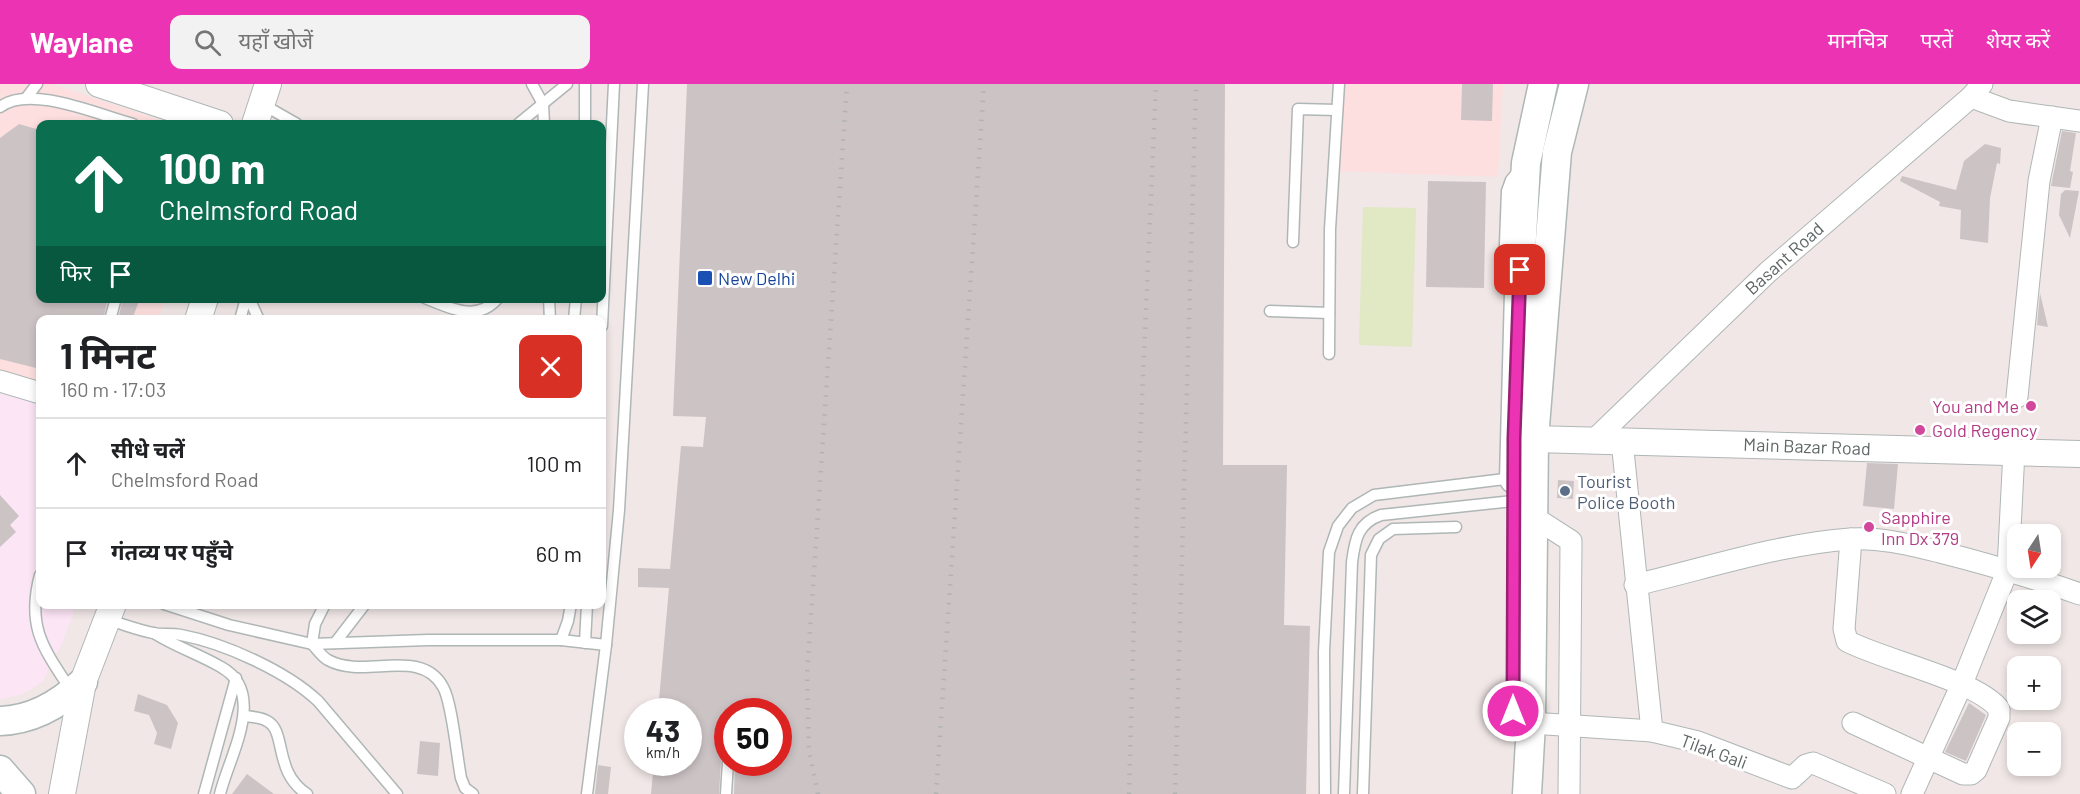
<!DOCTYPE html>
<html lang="hi">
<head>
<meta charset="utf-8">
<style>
  body { margin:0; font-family:Barlow,"Noto Sans Devanagari",sans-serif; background:#f2f2f2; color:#202124; height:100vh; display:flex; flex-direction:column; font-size:22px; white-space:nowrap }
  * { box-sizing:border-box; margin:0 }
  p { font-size:20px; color:#757577 }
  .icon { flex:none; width:33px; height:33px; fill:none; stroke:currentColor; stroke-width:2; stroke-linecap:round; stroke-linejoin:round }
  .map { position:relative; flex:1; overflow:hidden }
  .drawer { position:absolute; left:36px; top:231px; width:570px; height:294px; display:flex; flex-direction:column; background:#fff; border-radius:12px; box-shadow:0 3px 9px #0003 }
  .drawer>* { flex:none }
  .top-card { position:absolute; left:36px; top:36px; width:570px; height:183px; border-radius:12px; box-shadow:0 3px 9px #0003; background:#0b6e4f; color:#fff; overflow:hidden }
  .needle { width:39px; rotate:192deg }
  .fabs { position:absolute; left:2007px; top:440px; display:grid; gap:12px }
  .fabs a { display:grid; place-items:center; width:54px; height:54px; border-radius:12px; background:#fff; box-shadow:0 3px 9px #0003; font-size:30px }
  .speed { position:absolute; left:624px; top:614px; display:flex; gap:12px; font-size:30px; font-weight:700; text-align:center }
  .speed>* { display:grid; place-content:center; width:78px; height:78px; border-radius:50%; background:#fff; box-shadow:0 3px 9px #0003; line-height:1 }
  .speed small { font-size:15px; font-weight:400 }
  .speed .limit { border:9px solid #d22; background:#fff; color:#111 }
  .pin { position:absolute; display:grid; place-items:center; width:51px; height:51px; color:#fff; margin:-26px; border-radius:12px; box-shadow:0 3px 9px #0006 }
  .me { position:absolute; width:66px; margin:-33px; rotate:0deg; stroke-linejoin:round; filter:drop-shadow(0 0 4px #0008) }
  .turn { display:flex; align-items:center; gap:21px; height:126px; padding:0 24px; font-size:27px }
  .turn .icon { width:78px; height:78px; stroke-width:2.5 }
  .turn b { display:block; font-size:42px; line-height:51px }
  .then { display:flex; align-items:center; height:57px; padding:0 24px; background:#0003; gap:12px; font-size:22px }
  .round { display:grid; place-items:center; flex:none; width:63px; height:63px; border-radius:12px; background:#f2f2f2 }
  .overview { display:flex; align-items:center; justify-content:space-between; height:102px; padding:0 24px }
  h1 { font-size:36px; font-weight:700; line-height:45px }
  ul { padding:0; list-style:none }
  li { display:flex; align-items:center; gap:18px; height:90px; padding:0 24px; border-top:2px solid #e0e0e0 }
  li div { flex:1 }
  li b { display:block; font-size:22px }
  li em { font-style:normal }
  header { display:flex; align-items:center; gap:36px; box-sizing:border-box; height:84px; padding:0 30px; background:#eb33b3; color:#fff }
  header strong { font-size:28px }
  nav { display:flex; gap:33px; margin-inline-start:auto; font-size:21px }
  .search { width:420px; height:54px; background:#f2f2f2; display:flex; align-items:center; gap:15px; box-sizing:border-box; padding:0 21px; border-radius:12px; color:#757577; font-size:22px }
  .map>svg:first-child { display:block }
</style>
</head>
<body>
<header>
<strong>Waylane</strong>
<div class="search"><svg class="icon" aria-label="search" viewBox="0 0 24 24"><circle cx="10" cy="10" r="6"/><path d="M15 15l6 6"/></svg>यहाँ खोजें</div>
<nav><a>मानचित्र</a><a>परतें</a><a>शेयर करें</a></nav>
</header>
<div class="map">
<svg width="2080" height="710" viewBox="0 0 2080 710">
  <rect width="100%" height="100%" fill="#f1e7e7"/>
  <g fill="#fedfdf">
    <path d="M0 0H52L172 40H40V214L165 215 158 235 40 236V307L0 297Z"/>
    <path d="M1340 0H1503L1498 93 1336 87Z"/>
  </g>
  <path fill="#fce5f5" d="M0 306 40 319V520L76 521 63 557 43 597 23 610 0 615Z"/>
  <path fill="#e0e8c4" d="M1363 123 1416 124 1412 263 1359 261Z"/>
  <g fill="#ccc3c5">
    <path d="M687 0H1225L1223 381H1287L1284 541 1310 542 1306 710H734L735 678H778V627H728V671L721 677 719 710H651L654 678H688V627H658L669 504 638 503V484L670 485 681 362 703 363 706 333 673 332Z"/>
    <path d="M1462 0H1493L1492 37 1461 36Z"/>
    <path d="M19 40 40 46V214H108L103 236H40V285L0 275V54Z"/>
    <path d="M2062 47 2076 49 2070 87 2073 88 2070 104 2051 102Z"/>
    <path d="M1985 60 2001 64 2000 80 1997 79 1990 114 1988 159 1960 155 1961 126 1939 122 1940 118 1900 97 1902 92 1956 106 1964 77Z"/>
    <path d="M1428 97 1486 98 1484 204 1426 203Z"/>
    <path d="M2065 106 2079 107 2070 154 2059 131 2061 110Z"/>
    <path d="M2040 209 2048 243 2037 241Z"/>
    <path d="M123 214H140L132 236H118Z"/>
    <path d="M1867 379 1898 380 1894 425 1863 422Z"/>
    <path d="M1558 396 1574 397 1573 415 1557 414Z"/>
    <path d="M0 411 19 432 10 441 16 448 0 463Z"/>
    <path d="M138 610 167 621 178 639 171 665 154 660 157 649 149 631 134 627Z"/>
    <path d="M1969 619 1986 631 1966 677 1945 668Z"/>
    <path d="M420 657 440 659 438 692 417 690Z"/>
    <path d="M598 681 611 683 608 710H595Z"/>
    <path d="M247 690 274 710H232Z"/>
  </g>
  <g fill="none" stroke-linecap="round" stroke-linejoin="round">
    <g stroke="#afb7b6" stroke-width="13">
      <g id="service">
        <path d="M532 0 543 20 544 40"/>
        <path d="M27 13 37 0"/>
        <path d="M262 20 297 40"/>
        <path d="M0 23C30 0 99 31 133 40"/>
        <path d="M518 40 567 0"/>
        <path d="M585 40V0"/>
        <path d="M1293 158 1298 25 1337 26"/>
        <path d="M1511 201 1504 186 1507 107 1511 96 1520 85"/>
        <path d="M249 214 259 236"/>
        <path d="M425 214C450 224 477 239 498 214"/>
        <path d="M549 214 550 236"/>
        <path d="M1270 227 1329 229"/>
        <path d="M110 236 116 214"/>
        <path d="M240 236 246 214"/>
        <path d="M574 236 576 214"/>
        <path d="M602 242 614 0"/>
        <path d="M1329 270 1330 145 1339 0"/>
        <path d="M40 491C26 544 44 565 72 608"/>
        <path d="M164 520 229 541 312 560 428 556H561L606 561 619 426 643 0"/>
        <path d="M325 520 315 540 312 560C317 565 322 573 328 576 364 596 421 562 443 603 452 618 457 674 461 694L465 704 473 710"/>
        <path d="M108 536C123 540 138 546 153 549 162 551 171 549 181 551 224 559 286 587 318 617L397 710"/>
        <path d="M154 549C176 563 199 570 221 583 268 609 229 672 220 710"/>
        <path d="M561 556 568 537 571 520"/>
        <path d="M335 559 365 520"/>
        <path d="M585 559 587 520"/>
        <path d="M244 632C251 633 261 633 267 637 287 647 273 688 307 710"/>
        <path d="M204 710 236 594"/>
        <path d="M587 710 606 561"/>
        <path d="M726 710 728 678"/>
        <path d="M1325 710 1324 568 1329 468 1338 442 1352 424 1374 411 1513 394"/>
        <path d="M1344 710 1352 478C1355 455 1358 439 1381 431L1513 417"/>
        <path d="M1363 710 1371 471 1379 455 1393 445 1456 443"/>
      </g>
    </g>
    <g stroke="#afb7b6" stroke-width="23">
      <g id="minor">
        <path d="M1971 13 2009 27 2080 37"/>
        <path d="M0 297 40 309"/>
        <path d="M2017 313 2039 97 2052 33"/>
        <path d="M1593 357 1768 188 1971 13 1982 0"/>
        <path d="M1622 357 1652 647"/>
        <path d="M1532 432 1571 457 1569 710"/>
        <path d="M1851 455 1844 545 1847 557C1882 576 1977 596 1999 625V634L1976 686 1971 690H1963L1853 639"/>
        <path d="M1635 501C1704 485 1779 460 1850 455 1880 453 1911 461 1940 468 1988 480 2034 494 2080 510"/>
        <path d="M1531 639 1652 647 1698 658 1792 694 1806 681 1813 679 1885 710"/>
        <path d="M1912 710 1961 602 2008 485 2014 367"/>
      </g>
    </g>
    <g stroke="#afb7b6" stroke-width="28">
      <g id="tertiary">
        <path d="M99 0 220 40"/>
        <path d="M255 40 268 0"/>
        <path d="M198 236 205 214"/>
        <path d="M1534 355 2080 370"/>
        <path d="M62 710 83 598 113 520"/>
      </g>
    </g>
    <g stroke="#aeb8b6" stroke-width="31">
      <g id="secondary">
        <path d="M1514 395 1519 208 1526 79 1543 0"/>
        <path d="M0 637C32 636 60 620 83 598"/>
        <path d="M0 686 21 710"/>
        <path d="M1527 710 1531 639 1534 355 1557 68 1574 0"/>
      </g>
    </g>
    <use href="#service" stroke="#fff" stroke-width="10"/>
    <use href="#minor" stroke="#fff" stroke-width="21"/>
    <use href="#tertiary" stroke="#fff" stroke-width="26"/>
    <use href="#secondary" stroke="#fff" stroke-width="28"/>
    <g stroke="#b1b3b2" stroke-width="4.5" stroke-dasharray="1.5 8" stroke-linecap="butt">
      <path d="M818 710 809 667 807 591 847 0"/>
      <path d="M936 710 984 0"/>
      <path d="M1129 710 1137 428 1156 0"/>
      <path d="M1175 710 1196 0"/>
    </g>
  </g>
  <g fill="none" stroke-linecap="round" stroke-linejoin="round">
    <g stroke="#992174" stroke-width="15">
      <path id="route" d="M1513 627 1514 354 1520 186"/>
    </g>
    <use href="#route" stroke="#eb33b3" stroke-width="10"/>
  </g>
  <rect fill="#1a4fb4" stroke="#fff" stroke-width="2" x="697" y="186" width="16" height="16" rx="3"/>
  <g fill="#d1479c" stroke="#fff" stroke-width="2">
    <circle cx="2031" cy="322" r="6"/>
    <circle cx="1920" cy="346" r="6"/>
    <circle cx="1869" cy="443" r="6"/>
  </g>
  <circle fill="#5c6f8a" stroke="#fff" stroke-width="2" cx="1565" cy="407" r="6"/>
  <g text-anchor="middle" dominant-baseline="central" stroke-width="6" stroke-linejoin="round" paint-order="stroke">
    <g font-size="18" fill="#5e6766" stroke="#fff">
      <text transform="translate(1784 174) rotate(-42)">Basant Road</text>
      <text transform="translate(1807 362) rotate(2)">Main Bazar Road</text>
      <text transform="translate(1714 667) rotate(20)">Tilak Gali</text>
    </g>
    <g font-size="18" fill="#164399" stroke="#fff" text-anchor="start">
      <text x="718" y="194">New Delhi</text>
    </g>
    <g font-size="18" fill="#b23c85" stroke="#fff" text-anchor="start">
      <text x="2019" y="322" text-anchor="end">You and Me</text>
      <text x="1932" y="346">Gold Regency</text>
      <text x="1881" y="433">Sapphire<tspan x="1881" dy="21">Inn Dx 379</tspan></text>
    </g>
    <g font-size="18" fill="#4e5e75" stroke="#fff" text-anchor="start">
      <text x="1577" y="397">Tourist<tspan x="1577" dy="21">Police Booth</tspan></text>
    </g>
  </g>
</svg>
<div class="fabs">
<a><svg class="needle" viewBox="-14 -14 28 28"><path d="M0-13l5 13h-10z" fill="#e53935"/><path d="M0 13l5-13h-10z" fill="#757577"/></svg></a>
<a><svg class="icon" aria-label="layers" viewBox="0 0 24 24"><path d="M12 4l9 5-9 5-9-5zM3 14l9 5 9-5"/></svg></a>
<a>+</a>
<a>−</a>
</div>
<div class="speed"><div>43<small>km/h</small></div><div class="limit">50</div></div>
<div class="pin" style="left:1520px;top:186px;background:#d93025"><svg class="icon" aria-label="arrive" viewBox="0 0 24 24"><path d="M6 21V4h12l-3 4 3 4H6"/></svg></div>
<svg class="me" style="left:1513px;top:627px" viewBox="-20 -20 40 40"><circle r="17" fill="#eb33b3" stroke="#fff" stroke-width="3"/><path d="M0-11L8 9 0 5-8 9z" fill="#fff"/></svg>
<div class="top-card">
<div class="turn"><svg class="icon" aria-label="ahead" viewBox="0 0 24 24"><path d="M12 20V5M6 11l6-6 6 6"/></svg><div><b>100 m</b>Chelmsford Road</div></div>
<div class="then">फिर<svg class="icon" aria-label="arrive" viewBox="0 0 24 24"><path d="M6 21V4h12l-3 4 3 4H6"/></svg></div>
</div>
<section class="drawer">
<div class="overview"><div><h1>1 मिनट</h1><p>160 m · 17:03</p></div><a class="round" style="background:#d93025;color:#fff"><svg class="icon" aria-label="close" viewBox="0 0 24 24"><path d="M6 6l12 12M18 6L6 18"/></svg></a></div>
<ul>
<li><svg class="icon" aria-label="ahead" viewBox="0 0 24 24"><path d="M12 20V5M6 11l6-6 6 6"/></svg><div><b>सीधे चलें</b><p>Chelmsford Road</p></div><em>100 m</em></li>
<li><svg class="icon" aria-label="arrive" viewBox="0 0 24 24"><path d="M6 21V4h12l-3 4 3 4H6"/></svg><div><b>गंतव्य पर पहुँचे</b></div><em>60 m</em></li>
</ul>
</section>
</div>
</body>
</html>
